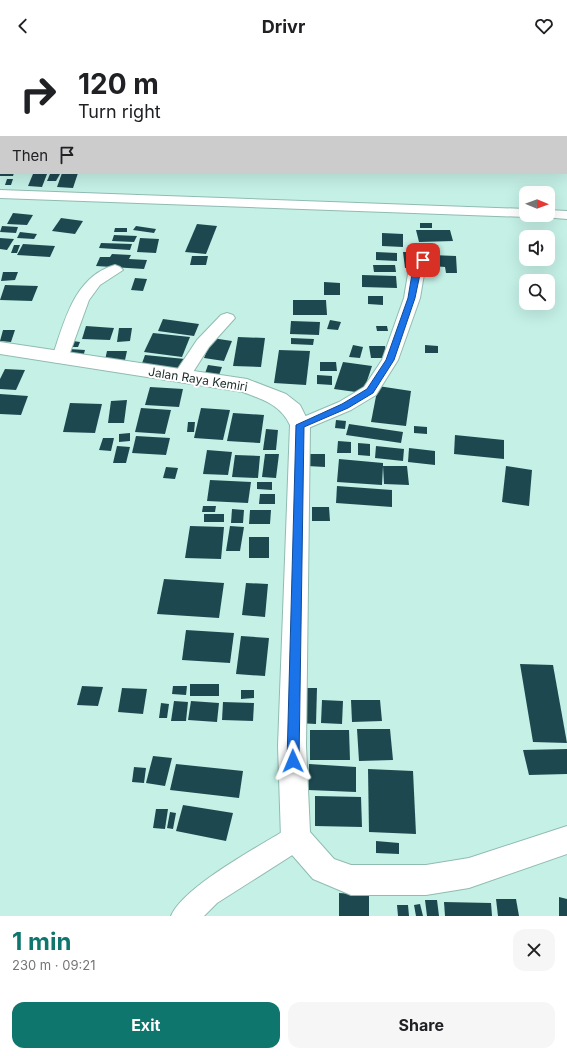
<!DOCTYPE html>
<html lang="en">
<head>
<meta charset="utf-8">
<style>
  body { margin:0; font-family:Inter,sans-serif; background:#f6f6f6; color:#202124; height:100vh; display:flex; flex-direction:column; font-size:15px; white-space:nowrap }
  * { box-sizing:border-box; margin:0 }
  p { font-size:13px; color:#757577 }
  .icon { flex:none; width:22px; height:22px; fill:none; stroke:currentColor; stroke-width:2; stroke-linecap:round; stroke-linejoin:round }
  .map { position:relative; height:864px; overflow:hidden }
  .panel { display:flex; flex-direction:column; background:#fff; flex:1 }
  .panel>* { flex:none }
  .guide { position:absolute; left:0px; top:0px; width:567px; height:122px; box-shadow:0 4px 16px #0002; background:#fff; color:#202124; overflow:hidden }
  .needle { width:26px; rotate:91deg }
  .controls { position:absolute; left:519px; top:134px; display:grid; gap:8px }
  .controls a { display:grid; place-items:center; width:36px; height:36px; border-radius:8px; background:#fff; box-shadow:0 4px 16px #0002; font-size:20px }
  .pin { position:absolute; display:grid; place-items:center; width:34px; height:34px; color:#fff; margin:-17px; border-radius:8px; box-shadow:0 2px 6px #0006 }
  .me { position:absolute; width:44px; margin:-22px; rotate:359deg; stroke-linejoin:round; filter:drop-shadow(0 0 3px #0008) }
  .turn { display:flex; align-items:center; gap:14px; height:84px; padding:0 12px; font-size:18px }
  .turn .icon { width:52px; height:52px; stroke-width:2.5 }
  .turn b { display:block; font-size:28px; line-height:34px }
  .then { display:flex; align-items:center; height:38px; padding:0 12px; background:#0003; gap:8px; font-size:15px }
  .round { display:grid; place-items:center; flex:none; width:42px; height:42px; border-radius:12px; background:#f6f6f6 }
  .summary { display:flex; align-items:center; justify-content:space-between; height:68px; padding:0 12px }
  h1 { font-size:24px; font-weight:700; line-height:30px; color:#0f766e }
  .primary-button { display:flex; gap:8px; margin-top:auto; padding:8px 12px }
  .primary-button a { flex:1; height:46px; border-radius:12px; background:#0f766e; color:#fff; font-size:16px; font-weight:700; line-height:46px; text-align:center }
  .primary-button a+a { background:#f6f6f6; color:#202124 }
  header { display:flex; justify-content:space-between; align-items:center; height:52px; padding:0 12px; background:#fff; font-size:18px; font-weight:700 }
  .map>svg:first-child { display:block }
</style>
</head>
<body>
<header><svg class="icon" aria-label="back" viewBox="0 0 24 24"><path d="M15 5l-7 7 7 7"/></svg>Drivr<svg class="icon" aria-label="heart" viewBox="0 0 24 24"><path d="M12 20l-8-8c-3-5 5-10 8-4 3-6 11-1 8 4z"/></svg></header>
<div class="map">
<svg width="567" height="864" viewBox="0 0 567 864">
  <rect width="100%" height="100%" fill="#c4f0e6"/>
  <g fill="#1e4850">
    <path d="M0 121H14L13 124H0Z"/>
    <path d="M62 121H78L73 136 57 135Z"/>
    <path d="M33 122H47L42 135 28 134Z"/>
    <path d="M50 122H60L56 129H47Z"/>
    <path d="M7 127H13L11 133H5Z"/>
    <path d="M13 161 33 163 27 173 7 172Z"/>
    <path d="M61 166 83 169 75 182 52 179Z"/>
    <rect x="420" y="171" width="12" height="5"/>
    <path d="M197 172 217 174 206 202 185 200Z"/>
    <path d="M2 174 18 175 16 181 0 180Z"/>
    <path d="M136 174 156 177 154 181 133 178Z"/>
    <path d="M115 176H127V180H114Z"/>
    <path d="M416 178H450L453 189 419 190Z"/>
    <path d="M20 180 37 182 34 187 17 186Z"/>
    <path d="M382 181 403 182V195L382 194Z"/>
    <path d="M114 183 137 184 134 190 112 189Z"/>
    <path d="M0 186 14 187 7 198 0 197Z"/>
    <path d="M140 186 159 187 156 201 137 200Z"/>
    <path d="M101 191 132 192 130 198 99 196Z"/>
    <path d="M23 192 55 194 50 205 17 203Z"/>
    <path d="M14 193H20L17 201H11Z"/>
    <path d="M376 200 397 201V209L376 208Z"/>
    <path d="M403 200H416L418 216H405Z"/>
    <path d="M112 202 131 203 129 207 147 208 144 217 96 214 100 205H110Z"/>
    <path d="M431 203 456 204 457 221H446L445 215 432 214Z"/>
    <path d="M192 204H208L206 213H190Z"/>
    <path d="M373 213H395L396 220H374Z"/>
    <path d="M3 220H18L15 228 1 229Z"/>
    <path d="M362 223 396 224 397 236 362 235Z"/>
    <path d="M135 226 147 227 143 239 131 238Z"/>
    <path d="M324 230 340 231V243H324Z"/>
    <path d="M5 233 38 234 32 249 0 248Z"/>
    <path d="M368 244H383V253L368 252Z"/>
    <path d="M293 248H326L327 263H293Z"/>
    <path d="M163 267 199 272 194 284 158 279Z"/>
    <path d="M330 268 341 270 338 278 327 277Z"/>
    <path d="M291 269 320 270 319 283 290 282Z"/>
    <path d="M86 274 114 276 110 288 82 287Z"/>
    <path d="M376 274H387L388 279H377Z"/>
    <path d="M119 276H132L130 289 117 290Z"/>
    <path d="M3 278H15L11 290 0 289Z"/>
    <path d="M153 281 190 285 182 305 144 300Z"/>
    <path d="M238 285 265 286 261 315 233 314Z"/>
    <path d="M212 286 232 289 224 309 204 306Z"/>
    <path d="M291 286 314 287 313 293 291 292Z"/>
    <path d="M73 289 80 290 78 295H71Z"/>
    <path d="M353 293 363 295 360 306 349 305Z"/>
    <path d="M425 293 438 294V301H425Z"/>
    <path d="M369 294H385L387 306H371Z"/>
    <path d="M69 297 85 298 83 305 67 303Z"/>
    <path d="M279 298 310 299 306 333 274 331Z"/>
    <path d="M107 299H127L125 308H105Z"/>
    <path d="M145 303 185 307 181 318 141 314Z"/>
    <path d="M320 310H336L337 319H320Z"/>
    <path d="M343 310 372 314 363 341 334 337Z"/>
    <path d="M208 313 222 315 218 326 204 324Z"/>
    <path d="M5 317 25 318 16 338 0 337V327Z"/>
    <path d="M317 323 332 324V333L317 332Z"/>
    <path d="M378 334 411 339 406 374 371 370Z"/>
    <path d="M150 335 183 337 179 355 145 353Z"/>
    <path d="M0 342 28 344 21 363 0 362Z"/>
    <path d="M127 348 124 371H108L111 349Z"/>
    <path d="M70 351 102 352 95 381 63 380Z"/>
    <path d="M141 356 171 358 165 382 135 380Z"/>
    <path d="M201 356 230 358 223 388 194 386Z"/>
    <path d="M233 361 264 363 260 391 227 389Z"/>
    <path d="M336 368 346 369 345 377 335 376Z"/>
    <path d="M188 370H195L194 380H187Z"/>
    <path d="M349 372 403 380 401 391 346 383Z"/>
    <path d="M414 374 427 375V382L414 381Z"/>
    <path d="M266 377 278 378 276 398H263Z"/>
    <path d="M130 381V389L119 390V382Z"/>
    <path d="M455 383 504 388V407L454 402Z"/>
    <path d="M136 384 170 386 166 403 132 401Z"/>
    <path d="M103 386H114L111 399 99 398Z"/>
    <path d="M338 389 351 390V401H337Z"/>
    <path d="M358 391 370 392V404L358 403Z"/>
    <path d="M117 394 130 395 126 411H113Z"/>
    <path d="M376 394 404 397 403 409 375 406Z"/>
    <path d="M409 396 435 399V413L408 410Z"/>
    <path d="M207 398 232 400 228 423 203 422Z"/>
    <path d="M265 402H279L276 426 262 425Z"/>
    <path d="M308 402H325V415L307 414Z"/>
    <path d="M235 403 260 404 258 426 232 425Z"/>
    <path d="M339 407 383 411V414H407L409 433 384 432 383 414 382 433 337 430Z"/>
    <path d="M506 414 532 418 529 454 502 450Z"/>
    <path d="M166 415 178 416 175 427 163 426Z"/>
    <path d="M210 428 251 430 248 451 207 449Z"/>
    <path d="M257 430H272V438L257 437Z"/>
    <path d="M337 434 392 438V455L336 451Z"/>
    <path d="M260 442H275V452H259Z"/>
    <path d="M203 454H216L215 460H202Z"/>
    <path d="M312 455H329L330 469H312Z"/>
    <path d="M232 457 244 458 243 471H231Z"/>
    <path d="M250 458H271L270 472H249Z"/>
    <rect x="204" y="462" width="20" height="8"/>
    <path d="M190 474 224 475 221 507 185 506Z"/>
    <path d="M230 474 244 475 240 499H226Z"/>
    <rect x="249" y="485" width="20" height="21"/>
    <path d="M164 527 224 531 219 566 157 562Z"/>
    <path d="M246 531 268 532 265 565 242 563Z"/>
    <path d="M186 578 234 581 230 611 182 608Z"/>
    <path d="M241 584 269 586 265 624 236 622Z"/>
    <path d="M520 612 553 613 567 691 533 690Z"/>
    <rect x="190" y="632" width="29" height="12"/>
    <path d="M82 634 103 635 98 654 77 653Z"/>
    <path d="M173 634H187L186 643 172 642Z"/>
    <path d="M122 636 147 637 143 662 118 660Z"/>
    <path d="M298 636H317L316 672 297 671Z"/>
    <path d="M241 638H254V646L241 647Z"/>
    <path d="M322 648 343 649 342 672 321 671Z"/>
    <path d="M351 648H380L382 669 352 670Z"/>
    <path d="M174 649 188 650 186 669H171Z"/>
    <path d="M191 649 219 651 217 670 188 668Z"/>
    <path d="M223 650 254 651 253 669 222 668Z"/>
    <path d="M161 651 169 652 167 666H159Z"/>
    <path d="M357 677H390L393 708 359 709Z"/>
    <path d="M310 678H349L350 708H310Z"/>
    <path d="M567 697V722L529 723 523 698Z"/>
    <path d="M153 704 172 706 165 734 146 731Z"/>
    <path d="M176 712 243 719 239 746 170 738Z"/>
    <path d="M309 712 356 715V740L308 738Z"/>
    <path d="M134 715 146 716 144 731 132 730Z"/>
    <path d="M368 717 413 719 416 782 369 780Z"/>
    <path d="M315 744 361 745 362 775 315 774Z"/>
    <path d="M183 753 233 761 226 789 176 779Z"/>
    <path d="M156 757H168L165 777 153 776Z"/>
    <path d="M170 760 176 761 173 777 167 776Z"/>
    <path d="M376 789 399 791V802L376 801Z"/>
    <path d="M339 841 369 843V864H339Z"/>
    <path d="M559 845 567 847V864H559Z"/>
    <path d="M496 847H516L519 864H498Z"/>
    <path d="M425 848H437L439 864H427Z"/>
    <path d="M444 850 491 851 492 864H445Z"/>
    <path d="M420 852 423 864H416L414 853Z"/>
    <path d="M397 853H408L409 864H398Z"/>
  </g>
  <g fill="none" stroke-linecap="round" stroke-linejoin="round">
    <g stroke="#90bbb1" stroke-width="2">
      <g id="minor">
        <path d="M0 138 526 157V163H532L526 165 0 146Z"/>
        <path d="M548 158 567 159V167L543 165 542 163H548Z"/>
        <path d="M418 192 423 193 431 207 424 222 420 246 398 308 376 343 351 358 306 377 300 379 294 377 291 373 294 369 339 350 364 335 382 308 404 246 408 222 415 207 411 196 413 193Z"/>
        <path d="M115 213 120 215 123 218 100 233 89 248 68 306 66 310 60 311 54 310 52 306C64 271 74 224 115 213Z"/>
        <path d="M227 261 233 263 235 266 209 295 188 328 182 330 176 328 173 324 197 288 221 263Z"/>
        <path d="M296 774 305 777 309 786 305 795 217 851 204 864H171C183 835 258 795 287 777Z"/>
      </g>
    </g>
    <g stroke="#90bbb1" stroke-width="2">
      <path id="tertiary" d="M0 290 247 327 286 342 300 353 310 373 306 694 310 780 334 807 351 813H426L469 806 567 774V802L469 836 426 843H351L313 827 286 796 281 786 278 694 290 373C280 352 263 348 243 340L0 302Z"/>
    </g>
    <use href="#minor" fill="#fff" fill-rule="evenodd"/>
    <use href="#tertiary" fill="#fff" fill-rule="evenodd"/>
  </g>
  <path fill="#1a73e8" stroke="#114b97" d="M423 205 427 208 420 222 415 246 394 308 373 341 348 356 304 375 299 709 297 713 293 714 289 713 287 709 296 373 342 352 367 337 386 308 408 246 412 222 421 206Z"/>
  <g text-anchor="middle" dominant-baseline="central" stroke-width="4" stroke-linejoin="round" paint-order="stroke">
    <g font-size="12" fill="#1b2c29" stroke="#fff">
      <text transform="translate(198 327) rotate(9)">Jalan Raya Kemiri</text>
    </g>
  </g>
</svg>
<div class="controls">
<a><svg class="needle" viewBox="-14 -14 28 28"><path d="M0-13l5 13h-10z" fill="#e53935"/><path d="M0 13l5-13h-10z" fill="#757577"/></svg></a>
<a><svg class="icon" aria-label="sound" viewBox="0 0 24 24"><path d="M4 9h4l5-4v14l-5-4H4zM17 9q2 3 0 6"/></svg></a>
<a><svg class="icon" aria-label="search" viewBox="0 0 24 24"><circle cx="10" cy="10" r="6"/><path d="M15 15l6 6"/></svg></a>
</div>
<div class="pin" style="left:423px;top:208px;background:#d93025"><svg class="icon" aria-label="arrive" viewBox="0 0 24 24"><path d="M6 21V4h12l-3 4 3 4H6"/></svg></div>
<svg class="me" style="left:293px;top:709px" viewBox="-20 -20 40 40"><path d="M0-17L14 15 0 8-14 15z" fill="#1a73e8" stroke="#fff" stroke-width="4"/></svg>
<div class="guide">
<div class="turn"><svg class="icon" aria-label="right" viewBox="0 0 24 24"><path d="M7 20v-9h11M14 6l5 5-5 5"/></svg><div><b>120 m</b>Turn right</div></div>
<div class="then">Then<svg class="icon" aria-label="arrive" viewBox="0 0 24 24"><path d="M6 21V4h12l-3 4 3 4H6"/></svg></div>
</div>
</div>
<section class="panel">
<div class="summary"><div><h1>1 min</h1><p>230 m · 09:21</p></div><a class="round"><svg class="icon" aria-label="close" viewBox="0 0 24 24"><path d="M6 6l12 12M18 6L6 18"/></svg></a></div>
<div class="primary-button"><a>Exit</a><a>Share</a></div>
</section>
</body>
</html>
